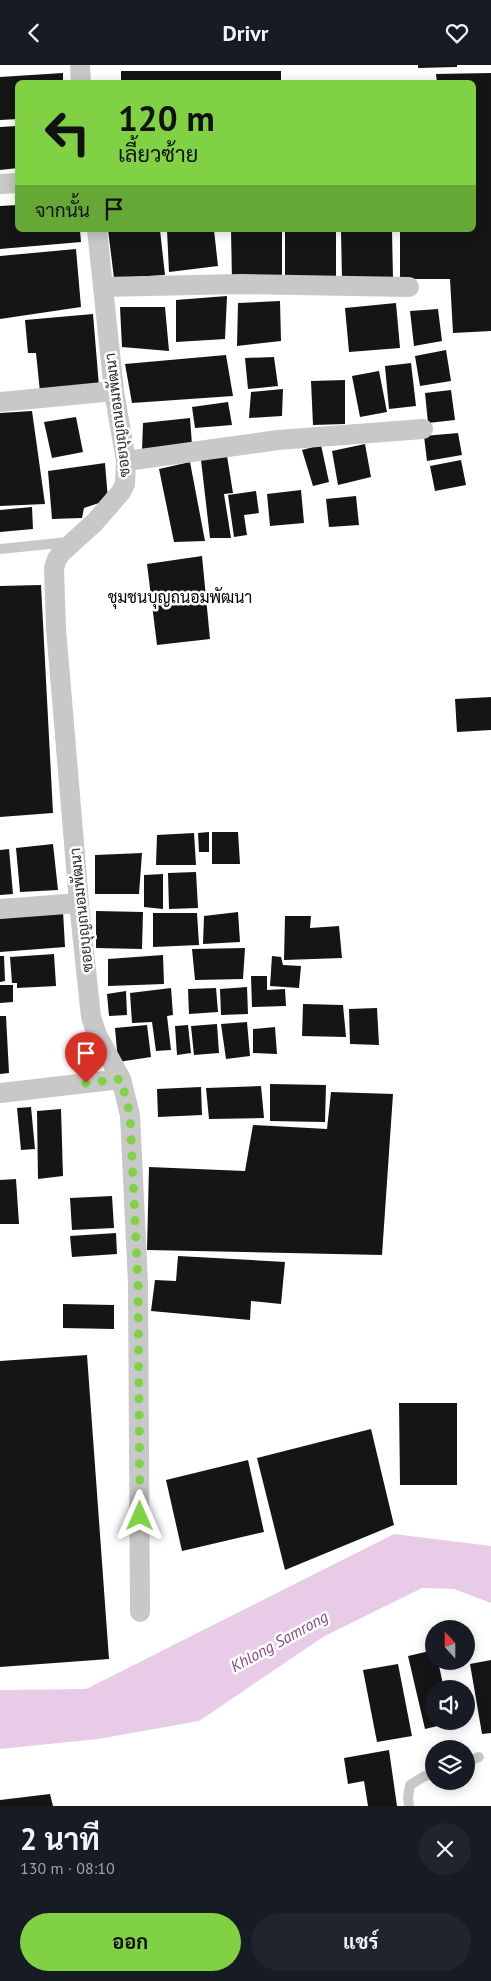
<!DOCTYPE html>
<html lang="th">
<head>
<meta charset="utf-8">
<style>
  body { margin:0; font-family:"PT Sans",Sarabun,sans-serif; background:#20242c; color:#f1f3f6; height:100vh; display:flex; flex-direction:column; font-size:19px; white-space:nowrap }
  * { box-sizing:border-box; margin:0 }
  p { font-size:16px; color:#9ea1a6 }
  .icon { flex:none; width:28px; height:28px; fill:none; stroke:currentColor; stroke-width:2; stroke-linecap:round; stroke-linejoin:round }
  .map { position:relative; height:1741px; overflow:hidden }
  .drawer { display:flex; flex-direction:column; background:#171b24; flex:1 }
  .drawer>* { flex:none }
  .guide { position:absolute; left:15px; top:15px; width:461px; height:152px; border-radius:8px; box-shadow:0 2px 12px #0003; background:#80d244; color:#111; overflow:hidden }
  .needle { width:32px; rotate:339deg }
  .fabs { position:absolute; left:425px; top:1555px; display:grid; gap:10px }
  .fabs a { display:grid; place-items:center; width:50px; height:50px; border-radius:50%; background:#171b24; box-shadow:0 2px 12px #0003; font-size:25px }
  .pin { position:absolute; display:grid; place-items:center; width:42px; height:42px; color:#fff; margin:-51px -21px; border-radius:50% 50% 50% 0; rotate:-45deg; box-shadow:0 0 5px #0007 }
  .pin .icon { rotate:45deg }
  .me { position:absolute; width:55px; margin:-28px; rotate:0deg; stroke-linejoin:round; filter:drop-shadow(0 0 4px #0008) }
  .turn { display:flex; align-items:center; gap:18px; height:105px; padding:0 20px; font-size:22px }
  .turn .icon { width:65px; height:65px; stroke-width:2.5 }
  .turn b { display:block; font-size:35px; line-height:42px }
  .then { display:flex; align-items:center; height:48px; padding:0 20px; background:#0003; gap:10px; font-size:19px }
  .round { display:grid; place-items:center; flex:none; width:52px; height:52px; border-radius:26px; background:#20242c }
  .headline { display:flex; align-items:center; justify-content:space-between; height:85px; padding:0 20px }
  h1 { font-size:30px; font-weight:700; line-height:38px }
  .button { display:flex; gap:10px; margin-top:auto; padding:10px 20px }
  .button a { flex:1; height:58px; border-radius:30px; background:#80d244; color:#111; font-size:20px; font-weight:700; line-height:58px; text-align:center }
  .button a+a { background:#20242c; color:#f1f3f6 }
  header { display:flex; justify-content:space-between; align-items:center; height:65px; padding:0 20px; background:#171b24; font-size:22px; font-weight:700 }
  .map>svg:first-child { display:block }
</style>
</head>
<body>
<header><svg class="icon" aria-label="back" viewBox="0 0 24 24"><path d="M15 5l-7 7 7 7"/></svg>Drivr<svg class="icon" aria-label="heart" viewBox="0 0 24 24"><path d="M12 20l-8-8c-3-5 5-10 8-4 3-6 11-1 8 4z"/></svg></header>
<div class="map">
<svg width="491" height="1741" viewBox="0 0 491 1741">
  <rect width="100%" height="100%" fill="#fff"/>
  <path fill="#e8cce7" d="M394 1469 491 1481V1538L454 1524 422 1523 323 1572 199 1656 98 1674 0 1684V1625L86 1624Z"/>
  <g fill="#151515">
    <path d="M418 0H457V2L418 3Z"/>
    <rect x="121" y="6" width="160" height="12"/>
    <path d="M63 8V18H18V54L0 55V12Z"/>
    <path d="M491 8V266L453 268 450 214H400V165H474V18H437L436 9Z"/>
    <path d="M18 61V103L0 105V62Z"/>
    <path d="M18 140V165H80L81 177 0 184V141Z"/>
    <path d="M108 165H160L165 210 114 213Z"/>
    <path d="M167 165H214L218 201 169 207Z"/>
    <path d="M231 165H282V214L232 215Z"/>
    <path d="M285 165H336V214L285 215Z"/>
    <path d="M341 165H392L393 214 342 215Z"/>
    <path d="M76 184 81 242 0 254V191Z"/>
    <path d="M227 231 225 274 176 277V235Z"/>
    <path d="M280 236 281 276 237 281 238 238Z"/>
    <path d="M396 238 400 283 349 287 345 243Z"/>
    <path d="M120 242H165L169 286 122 282Z"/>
    <path d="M438 244 442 276 414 281 410 246Z"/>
    <path d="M93 249 99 321 40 327 36 288H28L25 255Z"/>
    <path d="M446 285 451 316 420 321 415 291Z"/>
    <path d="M226 290 233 331 132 338 125 299Z"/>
    <path d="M274 292 278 321 248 324 245 293Z"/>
    <path d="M411 298 416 341 389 344 385 301Z"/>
    <path d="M379 306 387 347 360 352 352 311Z"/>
    <path d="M345 315V359L313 360 311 316Z"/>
    <path d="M283 324 282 351 249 353 251 327Z"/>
    <path d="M451 325 455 355 428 358 425 328Z"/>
    <path d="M228 337 232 360 195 363 192 342Z"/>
    <path d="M32 346 45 439 0 441V348Z"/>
    <path d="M76 352 83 387 52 393 44 357Z"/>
    <path d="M190 353 192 380 142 385 143 358Z"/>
    <path d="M458 368 462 390 427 396 424 371Z"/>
    <path d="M365 379 371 412 338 420 332 386Z"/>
    <path d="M321 380 329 417 313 421 302 385Z"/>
    <path d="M227 391 233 428 224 429 231 473H210L201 395Z"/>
    <path d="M461 395 466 420 435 426 430 401Z"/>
    <path d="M190 397 205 476 174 477 159 404Z"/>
    <path d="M105 398 108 435 84 443 82 453 52 454 48 406Z"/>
    <path d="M301 425 304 458 270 461 267 429Z"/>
    <path d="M256 426 259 448 244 450 247 470 234 472 228 430Z"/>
    <path d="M356 431 359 460 329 462 326 434Z"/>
    <path d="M32 442 33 464 0 467V445Z"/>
    <path d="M202 491 210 574 157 580 147 499Z"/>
    <path d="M41 520 53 748 0 752V521Z"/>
    <path d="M491 632V665L457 667 455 634Z"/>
    <path d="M209 767V787H199L198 768Z"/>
    <path d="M212 767H238L240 799H212Z"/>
    <path d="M194 768 196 800H156L157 770Z"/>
    <path d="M53 779 58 825 20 827 16 783Z"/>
    <path d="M9 784 13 829 0 830V785Z"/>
    <path d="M142 788 139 829H95V790Z"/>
    <path d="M196 807 198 843 169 844 168 808Z"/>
    <path d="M163 809V844L144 842V810Z"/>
    <path d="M63 846 65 882 0 887V851Z"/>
    <path d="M96 846 143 847 142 884 96 883Z"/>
    <path d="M238 847 240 877 203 879 204 851Z"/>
    <path d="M153 848H197L199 880 153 882Z"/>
    <path d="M285 851H311L310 863 339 861 342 893 284 895Z"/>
    <path d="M245 883 243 914 195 915 192 884Z"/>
    <path d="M54 889 56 921 17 923V918H12L10 892Z"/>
    <path d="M163 890 164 919 108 921V894Z"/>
    <path d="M0 891H4L5 916 0 917Z"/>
    <path d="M272 891 281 892 283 900 301 901 299 923 270 921Z"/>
    <path d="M251 911H267V925L285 924 286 941 252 942Z"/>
    <path d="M0 920H13V937L0 938Z"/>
    <path d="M247 922 248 949 221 950 220 924Z"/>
    <path d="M171 923 173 950 167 951 171 985 156 986 152 957 132 958 130 928Z"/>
    <path d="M216 923 218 947 189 949 188 924Z"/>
    <path d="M126 926 127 950 109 951 107 929Z"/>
    <path d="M303 939 343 940 346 972 302 971Z"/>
    <path d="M377 943 379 980 350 979 349 944Z"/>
    <path d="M0 951H6L9 1008 0 1009Z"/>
    <path d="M247 957 250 991 226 994 221 959Z"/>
    <path d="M217 959 219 988 194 990 191 961Z"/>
    <path d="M147 960 151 992 118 997 115 963Z"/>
    <path d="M188 960 191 988 177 990 175 961Z"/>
    <path d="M275 962 277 989 253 988V964Z"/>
    <path d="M270 1019 326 1020 325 1057 270 1056Z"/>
    <path d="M261 1021 264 1053 209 1054 206 1023Z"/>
    <path d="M201 1022 202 1050 158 1052 157 1024Z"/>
    <path d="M331 1027 393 1029 382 1190 147 1185 149 1102 245 1106 253 1060 327 1064Z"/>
    <path d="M31 1042 35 1084 21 1085 17 1043Z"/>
    <path d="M61 1044 63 1111 38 1114 37 1046Z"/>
    <path d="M16 1114 19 1159H0V1115Z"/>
    <path d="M112 1131 114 1163 72 1165 70 1133Z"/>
    <path d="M116 1168 117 1189 72 1192 70 1171Z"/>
    <path d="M178 1191 285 1197 281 1239 251 1236 250 1255 151 1246 155 1215 176 1216Z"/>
    <path d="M63 1239 114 1240V1264L63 1263Z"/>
    <path d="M87 1290 109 1594 0 1602V1296Z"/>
    <path d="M399 1338H457V1420H400Z"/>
    <path d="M371 1364 394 1460 285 1505 257 1393Z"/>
    <path d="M248 1395 264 1467 182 1486 166 1415Z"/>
    <path d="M434 1585V1596H438L444 1624H434V1656L454 1657 425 1664 408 1591Z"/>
    <path d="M491 1595V1668L482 1669 470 1599Z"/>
    <path d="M398 1599 412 1671 377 1677 363 1605Z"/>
    <path d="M389 1685 397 1741H368L364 1716 348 1719 344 1693Z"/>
    <path d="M50 1729 53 1741H0V1735Z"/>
  </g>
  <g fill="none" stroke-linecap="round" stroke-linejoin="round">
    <g stroke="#c8c8c8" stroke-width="10">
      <path d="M0 484 69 477"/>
      <path d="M466 1697 479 1692"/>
      <path d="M409 1741 408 1732 410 1720 423 1712 434 1708"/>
    </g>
    <g stroke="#c8c8c8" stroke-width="20">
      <path d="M80 0 81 18"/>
      <path d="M0 119 18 118"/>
      <path d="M97 165 114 326 126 396 125 419 121 427 95 457 62 487 57 494 54 503 56 563 79 838 91 952 97 970 121 1014 130 1050 138 1219 140 1547"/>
      <path d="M103 222 240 219 409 222"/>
      <path d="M0 337 114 326"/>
      <path d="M126 396 278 375 423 364"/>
      <path d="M0 844 79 838"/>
      <path d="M0 1028 121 1014"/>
    </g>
  </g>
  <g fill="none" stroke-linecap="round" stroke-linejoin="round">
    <path stroke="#80d244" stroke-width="9" stroke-dasharray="0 16.2" d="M86 1018 121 1014 130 1050 138 1219 140 1451"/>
  </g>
  <g text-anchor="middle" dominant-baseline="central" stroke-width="5" stroke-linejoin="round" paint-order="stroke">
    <g font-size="15" fill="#2e2e2e" stroke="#fff">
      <text transform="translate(117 350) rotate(-97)">ซอยบุญถนอมพัฒนา</text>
      <text transform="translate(81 845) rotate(-96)">ซอยบุญถนอมพัฒนา</text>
    </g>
    <g font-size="16" fill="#000" stroke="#fff">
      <text x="180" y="532">ชุมชนบุญถนอมพัฒนา</text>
    </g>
    <g font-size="16" font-style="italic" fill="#874585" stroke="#fff">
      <text transform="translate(279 1576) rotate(-29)">Khlong Samrong</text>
    </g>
  </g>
</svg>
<div class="fabs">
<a><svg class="needle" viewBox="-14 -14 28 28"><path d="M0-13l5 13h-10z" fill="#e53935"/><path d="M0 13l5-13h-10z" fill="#9ea1a6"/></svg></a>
<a><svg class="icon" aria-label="sound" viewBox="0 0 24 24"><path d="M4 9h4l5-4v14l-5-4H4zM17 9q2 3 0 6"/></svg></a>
<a><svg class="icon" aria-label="layers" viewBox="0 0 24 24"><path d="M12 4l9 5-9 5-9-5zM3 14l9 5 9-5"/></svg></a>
</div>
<div class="pin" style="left:86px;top:1018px;background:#d93025"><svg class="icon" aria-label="arrive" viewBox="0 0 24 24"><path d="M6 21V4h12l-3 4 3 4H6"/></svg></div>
<svg class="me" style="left:140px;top:1451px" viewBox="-20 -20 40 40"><path d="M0-17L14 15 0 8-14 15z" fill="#80d244" stroke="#fff" stroke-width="4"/></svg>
<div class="guide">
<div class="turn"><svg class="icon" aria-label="left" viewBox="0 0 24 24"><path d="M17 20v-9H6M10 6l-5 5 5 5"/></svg><div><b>120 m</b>เลี้ยวซ้าย</div></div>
<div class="then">จากนั้น<svg class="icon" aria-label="arrive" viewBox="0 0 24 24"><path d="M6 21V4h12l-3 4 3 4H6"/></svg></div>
</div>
</div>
<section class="drawer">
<div class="headline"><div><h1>2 นาที</h1><p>130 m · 08:10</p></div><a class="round"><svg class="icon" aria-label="close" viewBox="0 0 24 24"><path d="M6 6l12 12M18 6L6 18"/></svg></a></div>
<div class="button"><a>ออก</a><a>แชร์</a></div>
</section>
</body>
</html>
